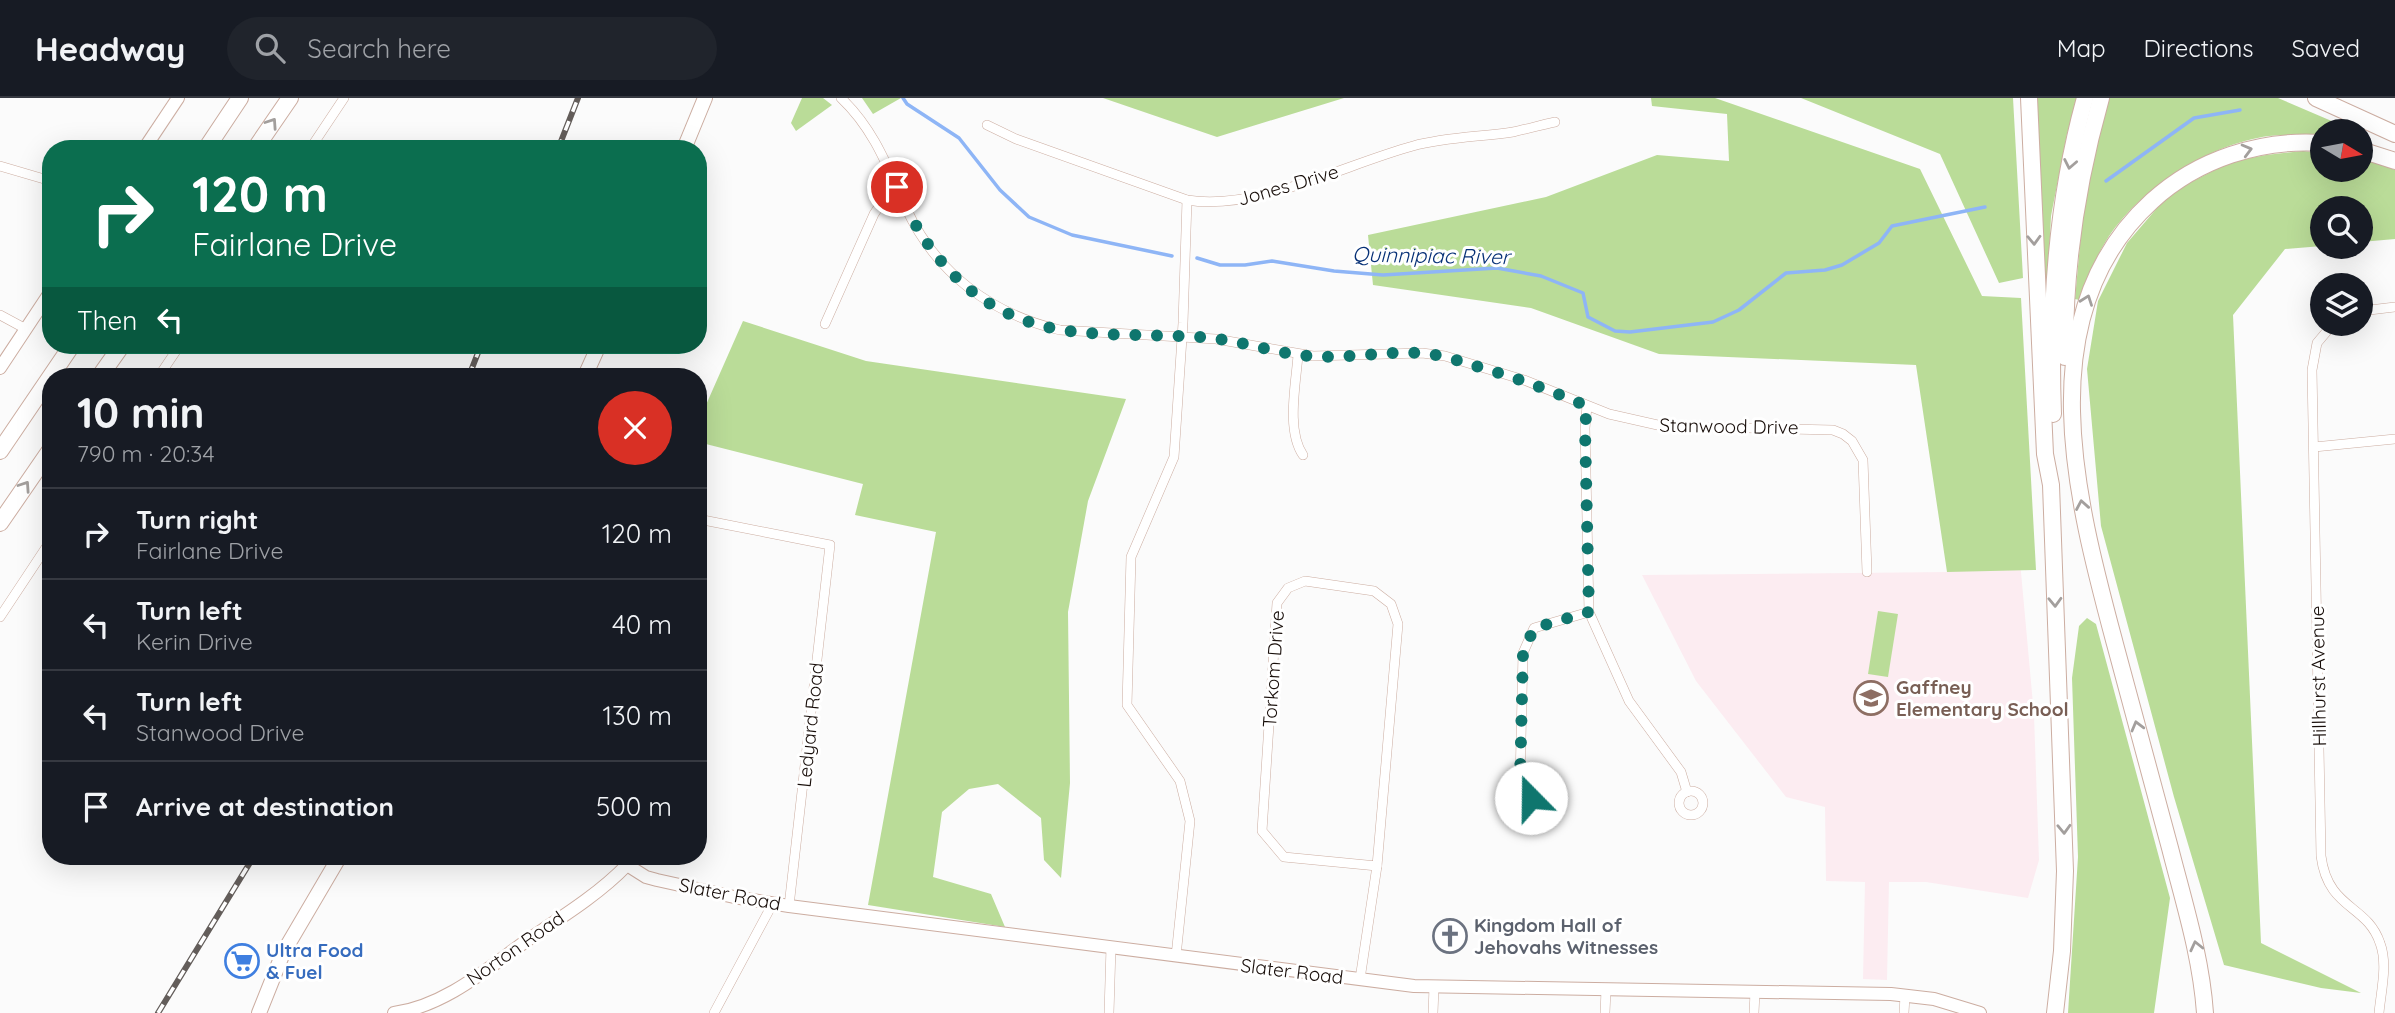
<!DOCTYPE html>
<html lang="en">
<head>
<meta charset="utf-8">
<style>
  body { margin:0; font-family:Quicksand,sans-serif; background:#20242c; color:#f1f3f6; height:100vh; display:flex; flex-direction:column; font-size:26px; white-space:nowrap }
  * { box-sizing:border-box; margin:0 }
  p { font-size:23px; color:#9ea1a6 }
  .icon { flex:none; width:38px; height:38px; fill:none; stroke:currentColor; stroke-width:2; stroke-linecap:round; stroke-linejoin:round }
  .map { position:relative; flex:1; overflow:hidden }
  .drawer { position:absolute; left:42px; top:270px; width:665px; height:497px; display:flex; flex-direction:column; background:#171b24; border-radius:28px; box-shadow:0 7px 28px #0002 }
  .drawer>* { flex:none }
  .top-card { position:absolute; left:42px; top:42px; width:665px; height:214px; border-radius:28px; box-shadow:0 7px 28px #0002; background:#0b6e4f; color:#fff; overflow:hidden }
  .needle { width:46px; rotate:100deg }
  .fabs { position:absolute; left:2310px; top:21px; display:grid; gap:14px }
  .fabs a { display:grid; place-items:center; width:63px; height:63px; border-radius:50%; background:#171b24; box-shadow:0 7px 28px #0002; font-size:35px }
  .pin { position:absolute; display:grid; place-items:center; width:60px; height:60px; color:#fff; margin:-30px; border:4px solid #fff; border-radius:50%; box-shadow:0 2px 7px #0007 }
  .me { position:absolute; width:77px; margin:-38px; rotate:338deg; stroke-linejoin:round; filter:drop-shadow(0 0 5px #0008) }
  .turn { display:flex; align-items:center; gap:24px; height:147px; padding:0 35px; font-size:32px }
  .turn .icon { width:91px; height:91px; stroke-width:2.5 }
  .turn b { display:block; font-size:49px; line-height:60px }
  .then { display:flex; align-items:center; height:66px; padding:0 35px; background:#0003; gap:14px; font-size:26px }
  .round { display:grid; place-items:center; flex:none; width:74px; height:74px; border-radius:37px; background:#20242c }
  .overview { display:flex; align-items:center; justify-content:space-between; height:119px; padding:0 35px }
  h1 { font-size:42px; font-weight:700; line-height:52px }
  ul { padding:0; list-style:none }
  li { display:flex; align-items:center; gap:21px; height:91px; padding:0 35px; border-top:2px solid #363941 }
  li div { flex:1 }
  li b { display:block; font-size:26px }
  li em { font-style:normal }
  header { display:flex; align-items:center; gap:42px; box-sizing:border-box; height:98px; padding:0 35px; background:#171b24; border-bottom:2px solid #363941 }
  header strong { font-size:33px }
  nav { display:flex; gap:38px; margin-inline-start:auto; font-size:24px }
  .search { width:490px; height:63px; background:#20242c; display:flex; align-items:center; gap:18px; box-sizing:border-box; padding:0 24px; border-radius:38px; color:#9ea1a6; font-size:26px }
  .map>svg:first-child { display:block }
</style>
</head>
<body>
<header>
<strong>Headway</strong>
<div class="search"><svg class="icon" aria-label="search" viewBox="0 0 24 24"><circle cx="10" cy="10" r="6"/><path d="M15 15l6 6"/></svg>Search here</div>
<nav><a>Map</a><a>Directions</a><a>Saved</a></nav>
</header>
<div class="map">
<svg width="2395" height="915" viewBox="0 0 2395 915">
  <rect width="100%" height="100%" fill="#fbfbfb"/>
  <path fill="#fcecf1" d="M1964 299 2017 430 2034 617 2039 762 2028 800 1926 784H1889L1887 882 1863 881 1865 784 1826 783 1825 709 1786 699 1696 583 1642 477 1947 474Z"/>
  <g fill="#badc98">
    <path d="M802 0H823L832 7 796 33 791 25Z"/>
    <path d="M862 0H901L873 16Z"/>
    <path d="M1103 0H1344L1217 39Z"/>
    <path d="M1651 0H1715L1920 71 1982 198 2021 200 2036 472 1947 474 1916 267 1659 256 1531 210 1373 187 1368 137 1546 99 1657 57 1729 63 1727 16 1652 8Z"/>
    <path d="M1801 0H2013L2023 180 1999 185 1940 56Z"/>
    <path d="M2036 0H2078L2067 36 2051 118 2047 201 2043 202Z"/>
    <path d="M2107 0H2278L2355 33H2322V38C2305 38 2286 36 2269 38 2208 46 2138 92 2106 143 2095 161 2087 182 2079 202L2075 201 2084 103Z"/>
    <path d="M2303 53 2322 55V72H2361V59L2395 72V141L2361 144V110H2322V148L2285 151 2233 217 2261 845 2361 895 2321 890 2224 867 2174 699 2101 428 2087 271 2098 203 2127 145 2170 95 2230 64 2266 57Z"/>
    <path d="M743 223 866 263 1126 301 1088 403 1068 514 1070 685 1061 780 1044 762 1041 720 998 686 969 691 942 714 933 779 991 796 1005 829 868 807 936 434 855 417 863 386 698 344V325Z"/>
    <path d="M1878 513 1898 516 1888 579 1868 576Z"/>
    <path d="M2087 520 2096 526 2170 800 2154 915H2068L2078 759 2072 580 2079 528Z"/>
  </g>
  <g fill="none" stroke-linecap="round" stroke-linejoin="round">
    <g stroke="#8eb5f6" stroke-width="3.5">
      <path d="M903 0 907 6 959 40 1000 92 1029 119 1072 137 1172 158"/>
      <path d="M2106 83 2194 20 2240 12"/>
      <path d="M1197 160 1220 167H1245L1272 163 1334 173 1383 177 1497 170 1541 178 1583 195 1588 219 1615 233 1630 234 1713 224 1739 212 1786 175 1825 172 1842 167 1879 145 1892 128 1985 109"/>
    </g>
    <g stroke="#ccada1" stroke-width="10">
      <g id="street">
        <path d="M841 0C874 31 888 70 906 110 936 175 991 216 1060 232L1216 241 1313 258 1422 255 1445 258 1524 282 1609 316 1662 328 1833 332 1843 336 1852 343 1863 362 1867 474"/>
        <path d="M987 27 1016 41 1187 102C1255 114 1346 66 1413 48 1446 39 1480 39 1513 34 1527 31 1541 27 1555 24"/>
        <path d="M310 51 344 0"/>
        <path d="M0 68 51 83"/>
        <path d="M2361 213 2395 209"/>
        <path d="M0 217 26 231"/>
        <path d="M825 226 874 116 886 98 897 89"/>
        <path d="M2333 226 2317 245 2312 272 2321 758C2328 812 2367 806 2380 845 2388 866 2381 893 2379 915"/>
        <path d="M1298 257C1296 286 1286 332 1303 357"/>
        <path d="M159 278 180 247"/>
        <path d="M1587 308 1585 330 1589 514 1629 603 1681 674 1687 694"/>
        <path d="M2314 349 2395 341"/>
        <path d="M698 421 830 447 789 808"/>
        <path d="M1305 483 1374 493 1391 506 1398 526 1377 768 1284 759 1262 733 1277 505 1288 490Z"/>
        <path d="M0 519 51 442"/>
        <circle cx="1519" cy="696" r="12"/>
        <path d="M1520 684 1523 555 1534 530 1589 514"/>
        <circle cx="1691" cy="705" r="12"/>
        <path d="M614 758 627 767 629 758"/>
        <path d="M1176 858 1190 723 1180 683 1127 607 1131 459 1174 359 1183 225 1187 102"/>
        <path d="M1360 881 1377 768"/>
        <path d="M714 915 773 805"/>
        <path d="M1109 915 1111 849"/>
        <path d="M1433 915 1434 889"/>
        <path d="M1605 915 1606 892"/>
        <path d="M1754 915 1755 894"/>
        <path d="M1904 915 1905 898"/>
      </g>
    </g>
    <g stroke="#ccada1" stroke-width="14">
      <g id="secondary">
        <path d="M144 51 178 0"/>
        <path d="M0 270 51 193"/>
        <path d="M394 915C445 908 488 870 529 841 562 819 599 796 627 767L646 779 657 782 734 799 789 808 1414 888 1891 896 1934 901 1980 915"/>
      </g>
    </g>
    <g stroke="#ccada1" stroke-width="16">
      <g id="primary">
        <path d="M684 51 705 0"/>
        <path d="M585 278 599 247"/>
        <path d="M259 915 283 855 340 758"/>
      </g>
    </g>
    <g stroke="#ccada1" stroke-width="18">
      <g id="highway">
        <path d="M2029 0 2045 356 2051 387 2065 773 2062 853 2055 915"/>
        <path d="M2316 0 2395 36"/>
        <path d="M206 51 240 0"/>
        <path d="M255 51 290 0"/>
        <path d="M2361 52 2395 63"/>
        <path d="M2065 259C2064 171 2077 85 2101 0"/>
        <path d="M100 278 122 247"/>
        <path d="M2053 316C2049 209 2056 104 2085 0"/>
        <path d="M0 353 72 247"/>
        <path d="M0 425 51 351"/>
        <path d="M2205 915C2201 858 2184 805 2170 750 2151 682 2133 614 2115 546 2077 404 2026 217 2152 103 2198 61 2260 41 2322 45"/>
      </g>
    </g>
    <use href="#street" stroke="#fff" stroke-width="9"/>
    <use href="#secondary" stroke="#fff" stroke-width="12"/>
    <use href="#primary" stroke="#fff" stroke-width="14"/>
    <use href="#highway" stroke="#fff" stroke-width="16"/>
    <g stroke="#635d5a" stroke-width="6">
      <g id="rail">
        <path d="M558 51 578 0"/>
        <path d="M469 278 481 247"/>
        <path d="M158 915 254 758"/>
      </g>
    </g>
    <use href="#rail" stroke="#fff" stroke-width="3.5" stroke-dasharray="10" stroke-linecap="butt"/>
  </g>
  <defs><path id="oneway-chevron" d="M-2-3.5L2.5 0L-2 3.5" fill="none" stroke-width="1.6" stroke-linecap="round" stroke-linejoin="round" transform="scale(1.75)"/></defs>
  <g stroke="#a39f9d">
    <use href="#oneway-chevron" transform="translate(272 25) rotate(-56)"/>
    <use href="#oneway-chevron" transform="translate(2247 52) rotate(-15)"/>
    <use href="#oneway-chevron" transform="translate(2070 66) rotate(101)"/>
    <use href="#oneway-chevron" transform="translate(2034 142) rotate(88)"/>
    <use href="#oneway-chevron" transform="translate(2087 202) rotate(-70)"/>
    <use href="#oneway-chevron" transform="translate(25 388) rotate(-56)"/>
    <use href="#oneway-chevron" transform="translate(2082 407) rotate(-100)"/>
    <use href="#oneway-chevron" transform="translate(2055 504) rotate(88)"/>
    <use href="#oneway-chevron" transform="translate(2137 628) rotate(-105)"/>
    <use href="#oneway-chevron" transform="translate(2064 731) rotate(88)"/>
    <use href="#oneway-chevron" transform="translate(2196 848) rotate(-103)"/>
  </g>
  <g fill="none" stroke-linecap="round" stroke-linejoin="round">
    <path stroke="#0f766e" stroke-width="12" stroke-dasharray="0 21.6" d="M897 89C928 163 980 219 1062 232 1107 239 1154 236 1199 239 1237 241 1272 255 1309 258 1346 261 1384 253 1421 255 1438 256 1456 262 1472 267 1512 278 1549 292 1587 308L1585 330 1589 514 1534 530 1523 555 1520 684 1530 690 1531 700"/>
  </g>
  <defs>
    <g id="school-ring" transform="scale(1.75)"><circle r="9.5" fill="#fff" stroke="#8d6e63" stroke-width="1.5"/><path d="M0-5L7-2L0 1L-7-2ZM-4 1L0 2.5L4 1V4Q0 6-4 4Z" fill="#8d6e63"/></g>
    <g id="church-ring" transform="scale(1.75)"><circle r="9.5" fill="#fff" stroke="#6b7280" stroke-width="1.5"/><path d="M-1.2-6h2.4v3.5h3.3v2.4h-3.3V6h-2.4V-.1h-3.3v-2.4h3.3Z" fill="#6b7280"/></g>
    <g id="supermarket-ring" transform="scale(1.75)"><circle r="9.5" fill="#fff" stroke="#3f7fe0" stroke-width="1.5"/><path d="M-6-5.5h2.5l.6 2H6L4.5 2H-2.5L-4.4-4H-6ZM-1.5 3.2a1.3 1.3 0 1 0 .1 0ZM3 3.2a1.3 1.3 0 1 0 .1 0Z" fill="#3f7fe0"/></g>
  </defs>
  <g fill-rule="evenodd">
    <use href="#school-ring" x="1871" y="600"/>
    <use href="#church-ring" x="1450" y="838"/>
    <use href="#supermarket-ring" x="242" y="863"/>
  </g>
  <g text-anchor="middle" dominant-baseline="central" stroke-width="6" stroke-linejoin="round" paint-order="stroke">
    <g font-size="19" fill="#180e0a" stroke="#fff">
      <text transform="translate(1288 87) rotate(-16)">Jones Drive</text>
      <text transform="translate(1729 328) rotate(1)">Stanwood Drive</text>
      <text transform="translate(1273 571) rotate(-86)">Torkom Drive</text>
      <text transform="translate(2318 578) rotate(-91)">Hillhurst Avenue</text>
      <text transform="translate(810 627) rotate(-84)">Ledyard Road</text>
      <text transform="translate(730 796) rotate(11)">Slater Road</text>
      <text transform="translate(515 850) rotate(-35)">Norton Road</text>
      <text transform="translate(1292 873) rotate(7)">Slater Road</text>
    </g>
    <g font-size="19" font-weight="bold" fill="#785e54" stroke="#fff" text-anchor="start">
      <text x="1896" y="589">Gaffney<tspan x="1896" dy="22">Elementary School</tspan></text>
    </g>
    <g font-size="19" font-weight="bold" fill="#5b616d" stroke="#fff" text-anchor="start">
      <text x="1474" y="827">Kingdom Hall of<tspan x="1474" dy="22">Jehovahs Witnesses</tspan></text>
    </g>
    <g font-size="19" font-weight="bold" fill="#366cbe" stroke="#fff" text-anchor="start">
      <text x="266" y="852">Ultra Food<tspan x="266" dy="22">&amp; Fuel</tspan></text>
    </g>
    <g font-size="21" font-style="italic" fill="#063076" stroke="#fff">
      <text transform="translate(1431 157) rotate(1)">Quinnipiac River</text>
    </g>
  </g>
</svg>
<div class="fabs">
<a><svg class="needle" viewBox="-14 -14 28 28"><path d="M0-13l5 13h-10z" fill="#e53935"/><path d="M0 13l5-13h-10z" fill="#9ea1a6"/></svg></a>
<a><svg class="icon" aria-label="search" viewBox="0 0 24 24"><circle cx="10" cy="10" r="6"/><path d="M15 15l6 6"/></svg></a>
<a><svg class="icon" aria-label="layers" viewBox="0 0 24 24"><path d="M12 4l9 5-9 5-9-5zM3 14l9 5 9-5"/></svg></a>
</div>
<div class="pin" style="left:897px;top:89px;background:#d93025"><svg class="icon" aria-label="arrive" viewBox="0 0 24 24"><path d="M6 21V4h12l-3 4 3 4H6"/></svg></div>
<svg class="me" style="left:1531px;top:700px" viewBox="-20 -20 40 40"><circle r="19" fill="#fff"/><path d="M0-13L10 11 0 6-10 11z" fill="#0f766e"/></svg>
<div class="top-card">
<div class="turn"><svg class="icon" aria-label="right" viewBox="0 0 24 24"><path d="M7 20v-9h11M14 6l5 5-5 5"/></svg><div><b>120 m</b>Fairlane Drive</div></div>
<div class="then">Then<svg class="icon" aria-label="left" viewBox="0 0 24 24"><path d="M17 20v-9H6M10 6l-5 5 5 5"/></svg></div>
</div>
<section class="drawer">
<div class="overview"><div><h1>10 min</h1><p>790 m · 20:34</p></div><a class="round" style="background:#d93025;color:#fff"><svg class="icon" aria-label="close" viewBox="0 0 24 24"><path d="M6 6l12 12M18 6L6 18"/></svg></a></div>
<ul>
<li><svg class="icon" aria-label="right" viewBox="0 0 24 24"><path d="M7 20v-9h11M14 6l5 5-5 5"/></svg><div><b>Turn right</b><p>Fairlane Drive</p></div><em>120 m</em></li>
<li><svg class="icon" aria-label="left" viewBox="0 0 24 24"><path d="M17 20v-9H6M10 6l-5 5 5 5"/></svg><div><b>Turn left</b><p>Kerin Drive</p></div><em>40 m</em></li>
<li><svg class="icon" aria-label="left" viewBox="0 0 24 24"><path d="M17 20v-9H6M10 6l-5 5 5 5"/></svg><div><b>Turn left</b><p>Stanwood Drive</p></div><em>130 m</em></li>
<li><svg class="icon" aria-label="arrive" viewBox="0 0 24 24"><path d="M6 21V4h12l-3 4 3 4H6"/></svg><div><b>Arrive at destination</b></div><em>500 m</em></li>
</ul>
</section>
</div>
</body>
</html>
